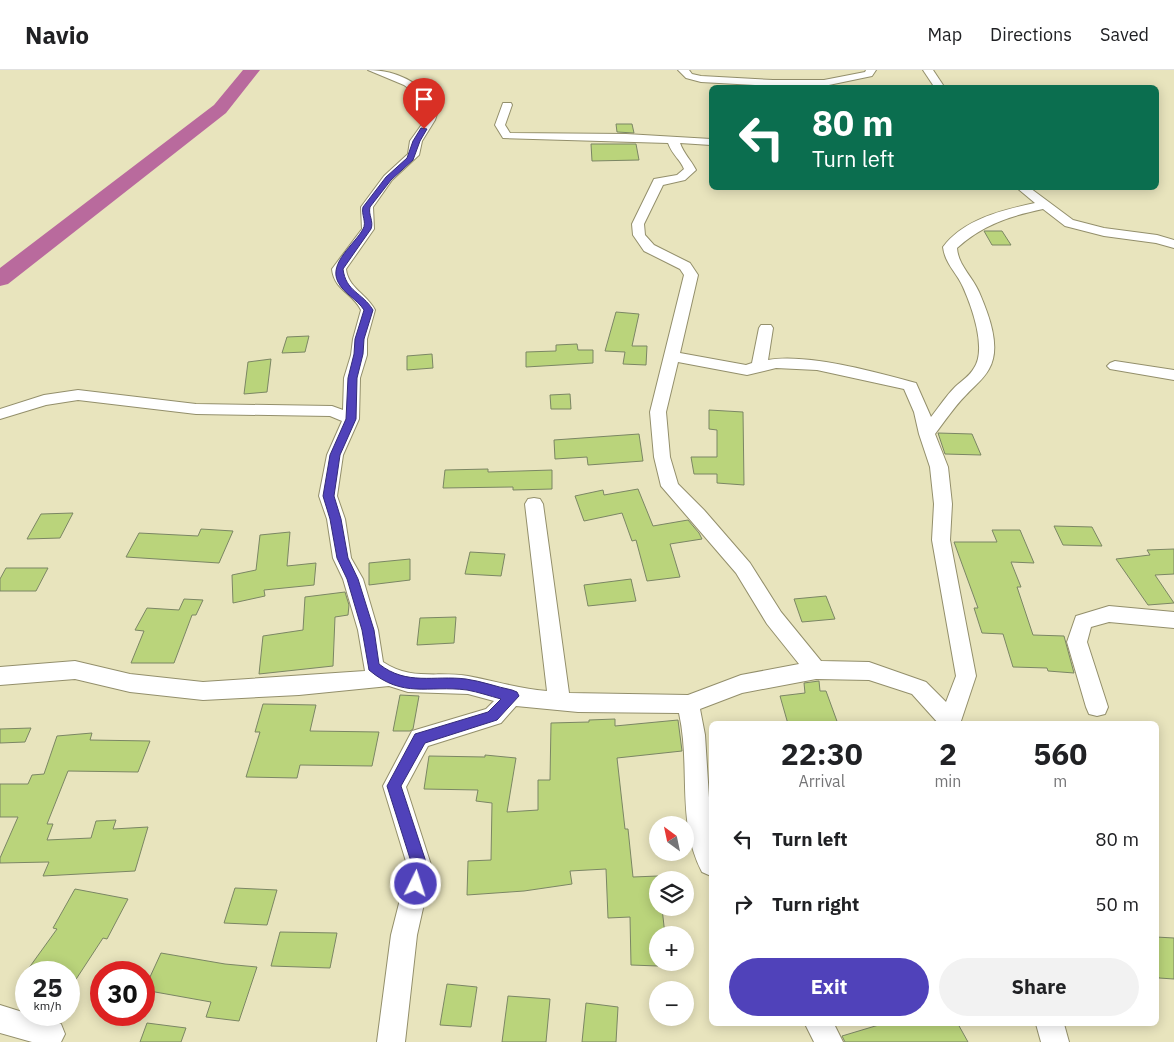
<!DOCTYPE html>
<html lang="en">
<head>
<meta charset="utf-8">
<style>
  body { margin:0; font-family:"IBM Plex Sans",sans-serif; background:#f2f2f2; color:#202124; height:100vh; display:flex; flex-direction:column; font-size:19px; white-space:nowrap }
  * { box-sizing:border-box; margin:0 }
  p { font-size:16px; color:#757577 }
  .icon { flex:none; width:28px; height:28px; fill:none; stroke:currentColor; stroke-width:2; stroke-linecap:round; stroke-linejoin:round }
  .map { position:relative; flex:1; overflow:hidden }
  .panel { position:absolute; left:709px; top:651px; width:450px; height:305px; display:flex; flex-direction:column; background:#fff; border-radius:8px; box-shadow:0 2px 12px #0003 }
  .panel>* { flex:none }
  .top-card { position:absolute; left:709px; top:15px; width:450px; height:105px; border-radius:8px; box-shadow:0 2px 12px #0003; background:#0b6e4f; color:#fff; overflow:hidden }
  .needle { width:32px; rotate:327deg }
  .fabs { position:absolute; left:649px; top:746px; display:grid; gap:10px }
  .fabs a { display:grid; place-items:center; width:45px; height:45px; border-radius:50%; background:#fff; box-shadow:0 2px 12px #0003; font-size:25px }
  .speed { position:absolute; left:15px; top:891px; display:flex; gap:10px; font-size:25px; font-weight:700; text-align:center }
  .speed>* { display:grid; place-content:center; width:65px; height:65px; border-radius:50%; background:#fff; box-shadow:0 2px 12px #0003; line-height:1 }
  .speed small { font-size:12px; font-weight:400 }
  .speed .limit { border:8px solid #d22; background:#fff; color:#111 }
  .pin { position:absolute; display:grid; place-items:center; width:42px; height:42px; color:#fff; margin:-51px -21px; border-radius:50% 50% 50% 0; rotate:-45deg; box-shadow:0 0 5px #0007 }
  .pin .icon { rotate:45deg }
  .me { position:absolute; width:55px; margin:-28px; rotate:4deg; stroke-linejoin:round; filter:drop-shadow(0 0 4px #0008) }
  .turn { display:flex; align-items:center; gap:18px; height:105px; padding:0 20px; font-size:22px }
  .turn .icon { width:65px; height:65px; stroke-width:2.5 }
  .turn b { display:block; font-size:35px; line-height:42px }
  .eta { display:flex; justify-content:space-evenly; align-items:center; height:85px; text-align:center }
  .eta b { font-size:30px; font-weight:700; line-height:35px }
  .button { display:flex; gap:10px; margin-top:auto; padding:10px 20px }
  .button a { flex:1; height:58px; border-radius:30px; background:#5042ba; color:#fff; font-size:20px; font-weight:700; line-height:58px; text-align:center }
  .button a+a { background:#f2f2f2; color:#202124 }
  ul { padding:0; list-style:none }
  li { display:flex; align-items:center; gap:15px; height:65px; padding:0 20px }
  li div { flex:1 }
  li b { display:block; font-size:19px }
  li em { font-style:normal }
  header { display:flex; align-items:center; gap:30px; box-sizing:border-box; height:70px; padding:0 25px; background:#fff; border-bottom:1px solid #e0e0e0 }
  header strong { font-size:24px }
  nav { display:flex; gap:28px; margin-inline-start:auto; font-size:18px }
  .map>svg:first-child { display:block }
</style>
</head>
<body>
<header>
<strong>Navio</strong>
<nav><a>Map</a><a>Directions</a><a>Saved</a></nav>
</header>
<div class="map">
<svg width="1174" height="972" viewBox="0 0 1174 972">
  <rect width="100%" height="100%" fill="#e8e4bd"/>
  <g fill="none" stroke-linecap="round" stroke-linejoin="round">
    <path fill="#b96a9d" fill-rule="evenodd" d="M243 0H260L226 43 8 214 0 216V198L214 35Z"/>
  </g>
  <g fill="#bad47b" stroke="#7b8664">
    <path d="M616 54H632L634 63 617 62Z"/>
    <path d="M591 74H636L639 90 592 91Z"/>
    <path d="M984 161H1002L1011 175H992Z"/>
    <path d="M616 242 639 244 632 276H647L646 295 623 294 625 282 605 281Z"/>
    <path d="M309 266 305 282 282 283 287 267Z"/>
    <path d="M577 274 578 280H593V293L526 297V282L556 281V275Z"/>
    <path d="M432 284 433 298 407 300V286Z"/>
    <path d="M271 289 267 322 244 324 248 292Z"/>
    <path d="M570 324 571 339H551L550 325Z"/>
    <path d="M709 340 743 342 744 415 717 413V404H694L691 387H717V360L709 359Z"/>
    <path d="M938 363 972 364 981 385 945 384Z"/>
    <path d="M639 364 643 391 588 395 587 387 555 389 554 370Z"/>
    <path d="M488 399V402L552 400V419L513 420V417L443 418 445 400Z"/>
    <path d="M638 419 653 456 688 450 699 463 702 469 670 474 680 507 647 511 636 470 632 471 622 443 584 451 575 426 603 420 604 425Z"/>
    <path d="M73 443 60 468 27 469 41 444Z"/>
    <path d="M1054 456 1092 457 1102 476 1063 475Z"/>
    <path d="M201 459 233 461 219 493 126 487 139 463 198 466Z"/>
    <path d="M992 460H1020L1034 493 1011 492 1021 517H1017L1033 565 1064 566 1074 603 1048 601 1047 598 1013 597 1003 564 982 563 974 538H978L954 472H997Z"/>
    <path d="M290 462 287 496 316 493 314 515 264 520 265 526 233 533 232 505 256 500 260 465Z"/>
    <path d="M1174 479V504L1155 505 1174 533 1148 535 1116 489 1150 485 1147 480Z"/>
    <path d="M470 482 505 484 501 506 465 504Z"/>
    <path d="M410 489V510L369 515V493Z"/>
    <path d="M6 498H48L36 521H0V509Z"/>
    <path d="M631 509 636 531 588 536 584 515Z"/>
    <path d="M345 522 349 535 348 545 335 547 333 596 259 604 263 566 303 560 305 527Z"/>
    <path d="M826 526 835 549 802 552 794 529Z"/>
    <path d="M184 529 203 530 196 545H192L174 593H131L144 561 135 560 147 538 179 540Z"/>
    <path d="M456 547 454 573 417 575 420 548Z"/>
    <path d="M819 611 820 621H826L838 654H788L780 626 805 623 804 613Z"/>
    <path d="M400 625 419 626 413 659 410 661H393Z"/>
    <path d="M263 634 316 635 310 661 379 662 372 696 300 695 297 708 246 707 260 662H255Z"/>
    <path d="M615 649V656L678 650 682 681 617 688 625 759H628L633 807 658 806V838H662L665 865H658V896L631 895 630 847 608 848 606 799 570 801 572 814 524 821 467 825 468 791 491 790 492 733 476 731 478 720 424 719 429 686 485 687V685L516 688 507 742 538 740V710H550L551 653 589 652V650Z"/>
    <path d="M31 658 25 672 0 673V659Z"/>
    <path d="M92 663 90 670 150 671 138 702 68 701 47 754H53L47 770 91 768 96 751 116 750 113 759 148 757 135 801 43 806 49 792 0 793V788L18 747H0V714H28L32 705 44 704 57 666Z"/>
    <path d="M235 818 277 820 267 855 224 853Z"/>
    <path d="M75 819 128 829 107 869 103 868 69 920V902H26L57 859 53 858Z"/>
    <path d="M280 862 337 863 330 898 271 896Z"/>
    <path d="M1156 867 1174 868V909L1159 908 1156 899Z"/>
    <path d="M161 883 225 894 257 897 239 951 206 947 211 932 144 920Z"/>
    <path d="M447 914 477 917 471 957 440 955Z"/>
    <path d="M508 926 550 929 546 972H502Z"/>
    <path d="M586 933 618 937 616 972H582Z"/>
    <path d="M147 953 186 958 181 972H140Z"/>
    <path d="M882 954H958L968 972H845L842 966Z"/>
  </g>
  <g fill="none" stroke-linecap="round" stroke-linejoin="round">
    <g stroke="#938f6b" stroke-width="2">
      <g id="minor">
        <path d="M368 0C398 0 422 14 439 38L435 50 422 71 419 85 392 110 373 137 374 159 346 199C348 218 367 224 375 240L367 269V285L360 308 359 349 343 385 337 426 345 449 351 488 363 509 378 560 383 592C411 611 437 601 468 606 495 611 520 619 547 621L525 434 528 429 534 428 540 429 543 434 569 623 688 625 741 605 799 594 767 554 736 503 661 416 654 387 650 342 684 205 680 199 644 181 633 165 632 154 654 109 677 105 684 99C680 89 673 86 668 73L503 68 495 55 503 33H511L512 35 505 55 510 63 626 64 711 69V75L680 73C684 84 691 90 696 100L685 110 663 115 644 154 645 165 654 175 690 193 698 205 680 283 746 295 752 293 759 258 761 255H771L773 258 768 290C807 283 876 302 916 313L931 347C939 337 946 326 955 317 961 311 970 306 974 298 987 279 972 237 963 217 957 203 945 194 943 177 964 149 1003 140 1035 133L1017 118H1030L1073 150 1104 158 1157 165 1174 170V178L1156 173 1104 166 1065 156 1043 139C1010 146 982 155 957 178 958 195 972 206 979 222 988 243 1002 277 989 299 983 310 974 316 966 325 954 337 945 351 935 364L948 397 952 434 950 470 976 606 961 651 962 654H939L912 624 869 610 816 609 742 623 700 639 705 665 711 759V806L702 802C676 752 691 697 679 643L578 642 516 636 501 653 428 676 406 717 432 798 417 865 405 972H377L391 865 408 798 383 716 412 661 486 639 494 631 468 624 408 622 389 616 299 625 203 630 130 622 75 609 0 615V597L75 591 130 604 203 612 365 601 358 560 343 509 333 488 327 449 319 426 327 385 342 351 330 346 196 344 78 330 46 335 0 349V339L44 325 78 320 196 334 332 336 343 340 344 308 351 285 353 269 361 240C353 223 334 220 332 199L362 159 361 137 384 106 408 84 410 71 425 50 429 38 419 26 404 15ZM678 292 747 305 776 298 817 300 904 319 914 342 919 364 930 397 934 434 932 470 956 606 946 632 926 612 869 592 821 591 781 542 750 493 704 440 678 414 670 387 666 342Z"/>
        <path d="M678 0H689L692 4 701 6 773 10H824L865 2 866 0H876L872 6 824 16H773L701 12 686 8Z"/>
        <path d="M923 0H933L945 18H935Z"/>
        <path d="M1115 291 1174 300V310L1110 299 1107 296 1110 293Z"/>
        <path d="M1109 536 1174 542V558L1109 552 1091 557 1087 572 1108 637 1105 644 1097 646 1089 644 1086 637 1067 572 1076 546Z"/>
        <path d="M0 935 61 954 65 964 61 972H32L0 963Z"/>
        <path d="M805 954H834L843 972H814Z"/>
        <path d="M1036 954H1064L1069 972H1041Z"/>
      </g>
    </g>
    <use href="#minor" fill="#fff" fill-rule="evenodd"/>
  </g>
  <path fill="#5042ba" stroke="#342b79" d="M421 58 427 59 420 71 413 90 391 110 370 137C368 145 374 151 371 159L343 199C346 222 362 222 373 240L364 269 363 284 357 308 356 349 340 385 334 426 341 449 348 488 358 509 374 560 379 594C407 616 434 605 466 609 481 611 497 617 512 620L517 622 519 626 497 650 425 673 401 716 428 798 422 820 416 822 411 820 409 814 413 798 387 716 415 664 488 642 501 629C490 626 478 622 467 620 428 615 403 629 369 600L362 560 347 509 337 488 330 449 323 426 330 385 346 349 348 308 354 284 355 269 364 240C357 229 344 224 338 212 328 193 355 174 363 159 367 152 361 145 363 137L386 107 407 88 413 71Z"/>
</svg>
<div class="fabs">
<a><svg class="needle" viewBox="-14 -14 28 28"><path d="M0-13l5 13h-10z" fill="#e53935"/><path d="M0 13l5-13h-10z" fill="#757577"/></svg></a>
<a><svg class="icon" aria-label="layers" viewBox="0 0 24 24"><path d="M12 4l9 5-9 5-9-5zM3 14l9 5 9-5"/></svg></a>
<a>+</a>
<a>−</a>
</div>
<div class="speed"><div>25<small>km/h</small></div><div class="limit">30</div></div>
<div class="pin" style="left:424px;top:59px;background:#d93025"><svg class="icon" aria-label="arrive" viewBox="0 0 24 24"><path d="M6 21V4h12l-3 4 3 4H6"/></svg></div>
<svg class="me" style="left:416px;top:814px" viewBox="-20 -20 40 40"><circle r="17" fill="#5042ba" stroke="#fff" stroke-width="3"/><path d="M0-11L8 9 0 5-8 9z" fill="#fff"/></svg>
<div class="top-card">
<div class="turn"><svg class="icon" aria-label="left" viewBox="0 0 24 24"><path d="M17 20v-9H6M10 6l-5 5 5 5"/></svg><div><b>80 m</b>Turn left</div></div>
</div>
<section class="panel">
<div class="eta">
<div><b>22:30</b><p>Arrival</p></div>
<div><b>2</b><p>min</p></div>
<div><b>560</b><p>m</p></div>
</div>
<ul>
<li><svg class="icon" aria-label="left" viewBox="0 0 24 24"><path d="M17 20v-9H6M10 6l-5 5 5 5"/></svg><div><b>Turn left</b></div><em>80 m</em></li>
<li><svg class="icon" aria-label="right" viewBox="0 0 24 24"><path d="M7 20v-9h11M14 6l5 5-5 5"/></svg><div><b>Turn right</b></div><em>50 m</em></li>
</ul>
<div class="button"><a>Exit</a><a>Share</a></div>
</section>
</div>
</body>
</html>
